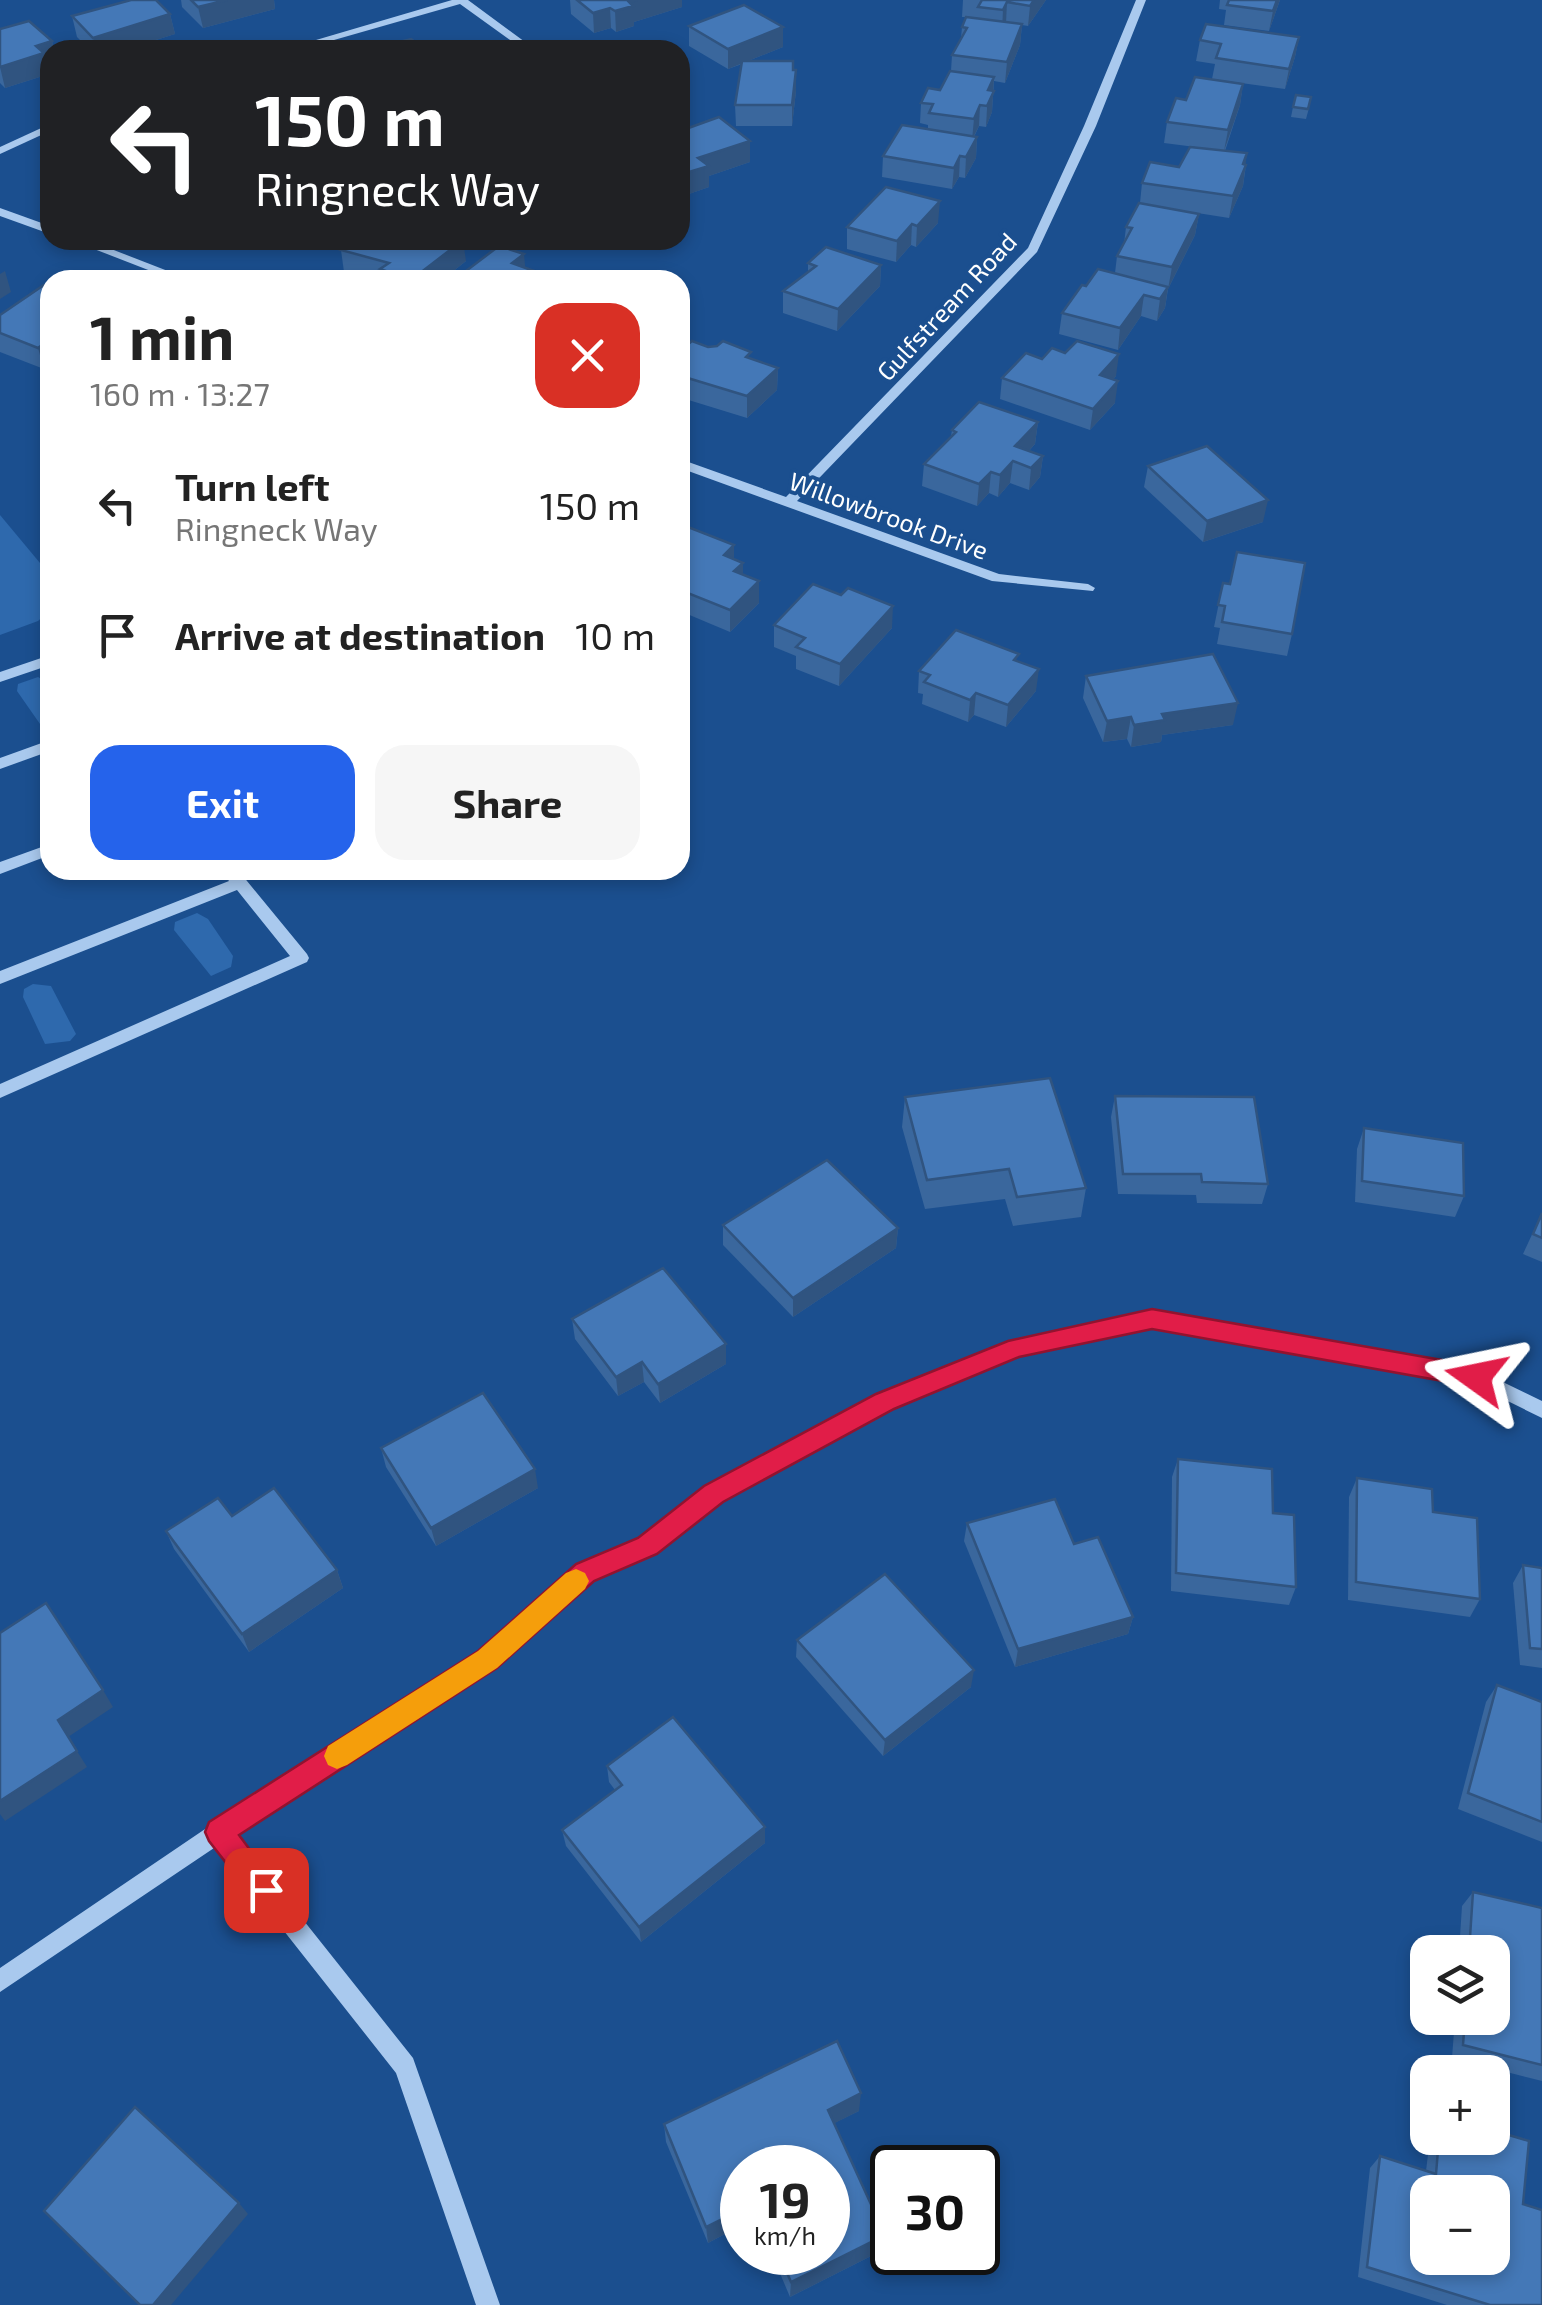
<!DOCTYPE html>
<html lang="en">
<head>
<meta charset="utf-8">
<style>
  body { margin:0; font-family:"Exo 2",sans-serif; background:#f6f6f6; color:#222; height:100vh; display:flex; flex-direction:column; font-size:38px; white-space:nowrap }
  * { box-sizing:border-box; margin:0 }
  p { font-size:32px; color:#767676 }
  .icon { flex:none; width:55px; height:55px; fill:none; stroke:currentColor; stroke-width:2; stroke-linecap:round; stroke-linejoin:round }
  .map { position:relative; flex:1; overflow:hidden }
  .sheet { position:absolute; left:40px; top:270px; width:650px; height:610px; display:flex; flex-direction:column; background:#fff; border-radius:30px; box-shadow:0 5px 15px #0003 }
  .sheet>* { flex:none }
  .banner { position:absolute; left:40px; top:40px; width:650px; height:210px; border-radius:30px; box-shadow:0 5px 15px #0003; background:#202124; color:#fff; overflow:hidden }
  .fabs { position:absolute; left:1410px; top:1935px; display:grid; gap:20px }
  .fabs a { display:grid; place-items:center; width:100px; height:100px; border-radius:20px; background:#fff; box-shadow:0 5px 15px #0003; font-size:50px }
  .speed { position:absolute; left:720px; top:2145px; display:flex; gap:20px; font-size:50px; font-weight:700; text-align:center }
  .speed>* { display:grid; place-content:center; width:130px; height:130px; border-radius:50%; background:#fff; box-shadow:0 5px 15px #0003; line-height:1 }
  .speed small { font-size:25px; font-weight:400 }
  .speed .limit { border:5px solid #111; border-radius:15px; background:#fff; color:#111 }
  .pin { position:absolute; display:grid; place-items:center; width:85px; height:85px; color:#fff; margin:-42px; border-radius:20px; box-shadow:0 5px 15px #0006 }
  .me { position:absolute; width:110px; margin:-55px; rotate:282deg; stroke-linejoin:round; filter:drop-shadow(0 0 8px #0008) }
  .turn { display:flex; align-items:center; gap:35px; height:210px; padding:0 50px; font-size:45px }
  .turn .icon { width:130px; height:130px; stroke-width:2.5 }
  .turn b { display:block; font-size:70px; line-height:85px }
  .round { display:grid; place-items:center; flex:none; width:105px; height:105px; border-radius:30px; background:#f6f6f6 }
  .overview { display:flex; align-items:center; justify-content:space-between; height:170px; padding:0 50px }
  h1 { font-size:60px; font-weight:700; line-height:75px }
  .button { display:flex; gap:20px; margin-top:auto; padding:20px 50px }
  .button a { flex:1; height:115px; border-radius:30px; background:#2563eb; color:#fff; font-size:40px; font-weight:700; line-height:115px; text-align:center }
  .button a+a { background:#f6f6f6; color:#222 }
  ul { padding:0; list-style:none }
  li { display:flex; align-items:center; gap:30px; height:130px; padding:0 50px }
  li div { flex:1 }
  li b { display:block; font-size:38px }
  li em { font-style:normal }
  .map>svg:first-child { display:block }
</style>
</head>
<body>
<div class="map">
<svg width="1542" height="2305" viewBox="0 0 1542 2305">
  <rect width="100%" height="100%" fill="#1b4f8f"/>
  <g fill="#2e69ad">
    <path d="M0 515 50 575V610L38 621 0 635Z"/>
    <path d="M38 677 50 684V728L40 724 17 691 18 684Z"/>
    <path d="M197 913 208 919 233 956 231 967 211 976 174 930 175 922Z"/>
    <path d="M33 984 51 986 76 1034 70 1041 45 1044 23 997 24 989Z"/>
  </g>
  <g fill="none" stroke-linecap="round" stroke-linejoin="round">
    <g fill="#a9c9ee" fill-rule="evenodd">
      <path d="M452 0H468L536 50H524L460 4 299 50H282Z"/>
      <path d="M1136 0H1146L1096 126 1037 252 797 501 999 574 1088 584 1095 588 1093 591 992 581 680 468V459L786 497 1028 248 1084 126Z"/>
      <path d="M50 124V131L0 154V147Z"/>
      <path d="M0 208 50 226V234L0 216Z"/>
      <path d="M71 240H88L191 280H174Z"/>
      <path d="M50 655V665L0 682V672Z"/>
      <path d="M50 740V751L0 769V758Z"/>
      <path d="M50 844V855L0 874V862Z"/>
      <path d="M221 870H238L307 954 309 958 307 962 0 1098V1084L290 956 237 890 0 984V971L229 881Z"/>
      <path d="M1153 1311 1476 1369 1542 1401V1418L1473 1384 1153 1327 1019 1355 892 1407 720 1500 655 1552 592 1579 494 1667 235 1834 413 2058 500 2305H476L396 2073 217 1846 0 1992V1968L211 1825 480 1653 578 1567 641 1540 706 1488 878 1395 1010 1342Z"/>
    </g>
  </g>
  <g fill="#3a679d">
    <path d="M181 0H274L275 9 203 28 182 7Z"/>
    <path d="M570 0H682V7L634 22V26L616 32 611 28 594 33 571 14Z"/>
    <path d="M963 0H1046L1028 26 1022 25 1020 45 1005 83 994 81 992 112 986 127 979 126 974 137H977L976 158 965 178 959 177 952 189 882 177 883 156 928 129V125L920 123 921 103 940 90 951 71 952 55 961 38 962 27 966 17H962Z"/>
    <path d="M1220 0H1280L1269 31 1224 25 1226 10 1219 9Z"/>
    <path d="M170 14 175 34 124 50H90L77 37 72 16Z"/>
    <path d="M689 26 783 47 748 61 793 70 796 91 792 126H736L735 105 742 64 728 69 689 46Z"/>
    <path d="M0 29 52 41 54 50H50V64L47 65 49 74 5 88 0 83Z"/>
    <path d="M1299 37 1295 57 1285 89 1212 79 1215 64 1196 61 1200 40Z"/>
    <path d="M1243 84 1240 105 1225 151 1246 165 1243 186 1229 218 1172 209 1199 214 1195 235 1168 289 1165 308 1157 321 1141 316 1118 350 1059 334 1062 313 1086 286 1115 273 1117 256 1124 244 1126 227 1140 203 1142 183 1179 167 1211 149 1164 143 1167 122Z"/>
    <path d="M1293 107 1309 108 1306 119 1291 117Z"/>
    <path d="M680 131 750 162 709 176V187L689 194 680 186Z"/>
    <path d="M938 223 916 247 911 245 896 262 847 249V227Z"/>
    <path d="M285 240H333L320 249Z"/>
    <path d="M341 250 466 261 442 280H376L344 272Z"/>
    <path d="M808 263 881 265 880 286 837 331 783 313V291L808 272Z"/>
    <path d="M50 287V365L44 369 0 352V315Z"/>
    <path d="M708 347 778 368 777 390 747 418 682 398V393L680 391V351Z"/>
    <path d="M1042 359 1116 376 1113 379 1115 403 1090 430 1000 399 1002 378Z"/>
    <path d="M1038 422 1035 444 1029 451 1043 456 1040 477 1029 490 1010 483 998 497 989 493 977 506 922 486 924 464 951 436 952 430Z"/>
    <path d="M1148 466 1263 522 1203 542 1144 487Z"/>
    <path d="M680 535 734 559 759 603 730 632 680 611Z"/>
    <path d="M1223 583 1292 634 1287 656 1217 644 1220 628 1214 627Z"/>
    <path d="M774 625 892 628 839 686 796 669V656L774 647Z"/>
    <path d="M1018 661 1036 691 1006 727 974 715 968 722 922 704 923 694 918 693 919 671Z"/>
    <path d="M1086 676 1233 725 1162 735 1161 742 1131 747 1127 739 1103 742 1083 698Z"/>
    <path d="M1115 1096 1268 1184 1262 1204 1197 1203 1196 1195 1118 1194 1111 1117Z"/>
    <path d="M905 1097 1086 1188 1081 1217 1013 1226 1005 1199 925 1209 902 1127Z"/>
    <path d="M1364 1128 1464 1196 1455 1217 1355 1202 1357 1149Z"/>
    <path d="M1542 1213V1262L1523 1254Z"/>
    <path d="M723 1225 898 1228 896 1248 793 1317 723 1245Z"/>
    <path d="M572 1319 726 1344V1364L660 1403 644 1382 618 1396 575 1339Z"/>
    <path d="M381 1448 538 1488 436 1546 386 1467Z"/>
    <path d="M1178 1459 1296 1587 1289 1605 1171 1591 1172 1477Z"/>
    <path d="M1357 1478 1480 1599 1470 1617 1348 1600 1349 1497Z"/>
    <path d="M232 1516 337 1570 343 1588 249 1652 174 1549 166 1531Z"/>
    <path d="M967 1523 1074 1544 1133 1617 1128 1634 1015 1667 964 1541Z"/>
    <path d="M1523 1565 1542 1568V1668L1520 1665 1513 1583Z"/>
    <path d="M797 1640 971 1687 883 1756 796 1657Z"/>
    <path d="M1497 1685 1542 1702V1842L1458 1809 1486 1702Z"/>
    <path d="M607 1766 765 1843 641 1942 566 1846 562 1830 615 1790 609 1782Z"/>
    <path d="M1473 1892 1542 1908V2081L1452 2058 1455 2018H1492V1952H1459L1462 1906Z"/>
    <path d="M859 2111 834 2123 885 2235 883 2250 790 2297 771 2252H828L742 2168V2225L708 2243 666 2142 664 2124Z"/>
    <path d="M1430 2138H1492L1523 2204 1542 2305H1447L1358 2277 1370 2168 1380 2156 1426 2171Z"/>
  </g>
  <g fill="#305480">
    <path d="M227 0H274L275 9 203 28 198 7Z"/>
    <path d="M637 0H682V7L634 22V26L616 32 615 11 629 2Z"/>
    <path d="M1034 0H1046L1028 26 1030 6Z"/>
    <path d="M1277 0H1280L1269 31 1273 11Z"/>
    <path d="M1007 2 1006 23 1002 31 1003 10Z"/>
    <path d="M610 8 611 28 594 33 593 13Z"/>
    <path d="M170 14 175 34 124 50H96L93 38Z"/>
    <path d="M1022 24 1020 45 1005 83 1007 62Z"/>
    <path d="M783 27V47L728 69V49Z"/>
    <path d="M1299 37 1295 57 1285 89 1289 69Z"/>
    <path d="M52 41 54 50H50V64L47 65 49 74 5 88 0 67 36 46Z"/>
    <path d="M796 70V91L792 126V105Z"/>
    <path d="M994 77 992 112 986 127 988 90Z"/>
    <path d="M1243 84 1240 105 1224 151 1228 130Z"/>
    <path d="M980 105 979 126 972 140 974 119Z"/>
    <path d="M977 137 976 158 965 178 966 157Z"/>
    <path d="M750 141V162L709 176V187L689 194V172L698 158Z"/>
    <path d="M1247 153 1243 186 1229 218 1233 196Z"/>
    <path d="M960 156 959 177 952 189 954 168Z"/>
    <path d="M940 201 938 223 916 247 917 226Z"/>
    <path d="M1199 214 1195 235 1168 289 1172 267Z"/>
    <path d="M912 224 911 245 896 262 897 241Z"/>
    <path d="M318 240H333L320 249Z"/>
    <path d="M463 240 466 261 442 280H411Z"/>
    <path d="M524 254 526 276 512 263Z"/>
    <path d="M881 265 880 286 837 331 838 309Z"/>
    <path d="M5 271 11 292 0 299V274Z"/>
    <path d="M1168 287 1165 308 1157 321 1160 299Z"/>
    <path d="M1144 295 1141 316 1118 350 1120 328Z"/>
    <path d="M50 339V365L44 369 38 348Z"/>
    <path d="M1119 354 1116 376 1098 397 1100 375Z"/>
    <path d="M778 368 777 390 747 418V396Z"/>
    <path d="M1118 381 1115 403 1090 430 1093 409Z"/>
    <path d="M1038 422 1035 444 1018 463 1015 446Z"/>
    <path d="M1043 456 1040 477 1029 490 1031 468Z"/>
    <path d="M1013 461 1010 483 998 497 1000 475Z"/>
    <path d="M991 472 989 493 977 506 979 484Z"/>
    <path d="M1268 500 1263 522 1203 542 1207 521Z"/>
    <path d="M734 545V567L724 555Z"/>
    <path d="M743 563V585L734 571Z"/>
    <path d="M759 581V603L730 632V610Z"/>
    <path d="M893 606 892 628 839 686 840 664Z"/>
    <path d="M1039 669 1036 691 1006 727 1008 705Z"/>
    <path d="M976 693 974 715 968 722 970 700Z"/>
    <path d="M1238 703 1233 725 1162 735 1161 742 1131 747 1134 725 1162 714Z"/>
    <path d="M1131 717 1127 739 1103 742 1107 721Z"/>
    <path d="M898 1228 896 1248 793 1317V1298Z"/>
    <path d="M726 1344V1364L660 1403 658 1384Z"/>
    <path d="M642 1362 644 1382 618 1396 616 1377Z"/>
    <path d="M535 1469 538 1488 436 1546 431 1528Z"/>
    <path d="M337 1570 343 1588 249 1652 242 1634Z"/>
    <path d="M1133 1617 1128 1634 1015 1667 1018 1649Z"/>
    <path d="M974 1670 971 1687 883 1756 885 1740Z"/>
    <path d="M103 1690 113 1707 68 1737 58 1720Z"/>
    <path d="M77 1751 87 1767 5 1821 0 1814V1801Z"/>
    <path d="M765 1827V1843L641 1942 639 1927Z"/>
    <path d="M861 2093 859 2111 827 2127 828 2110Z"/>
    <path d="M239 2203 248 2214 171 2305H153Z"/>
    <path d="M742 2209V2225L708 2243 706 2227Z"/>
    <path d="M885 2235 883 2250 790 2297 791 2282Z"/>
  </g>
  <g fill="#4478b7" stroke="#305480" stroke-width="2.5" fill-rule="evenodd">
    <path d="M131 0H156L170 14 93 38 72 16Z"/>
    <path d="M191 0H227L198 7Z"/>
    <path d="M577 0H637L629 2 633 6 615 11 610 8 593 13Z"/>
    <path d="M982 0H1034L1030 6 1007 2 1003 10 978 7Z"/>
    <path d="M1229 0H1277L1273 11 1227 5Z"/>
    <path d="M744 5 783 27 728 49 689 26Z"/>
    <path d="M966 17 1022 24 1007 62 952 55 967 28 962 27Z"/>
    <path d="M29 21 52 41 36 46 44 53 0 67V29Z"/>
    <path d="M1206 24 1299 37 1289 69 1216 58 1221 44 1200 40Z"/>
    <path d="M411 39 424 50H366Z"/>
    <path d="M742 61H793V70H796L792 105H735Z"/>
    <path d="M950 71 994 77 988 90 994 91 987 106 980 105 974 119 929 113 933 104 921 103 928 88 940 90Z"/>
    <path d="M1195 77 1243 84 1228 130 1167 122 1176 98 1186 100Z"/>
    <path d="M1296 95 1311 97 1308 109 1293 107Z"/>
    <path d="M719 117 750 141 698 158 709 166 689 172 680 166V131Z"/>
    <path d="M902 125 977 137 966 157 960 156 954 168 883 156Z"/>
    <path d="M1190 147 1247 153 1243 164 1246 165 1233 196 1142 183 1150 162 1179 167Z"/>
    <path d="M886 187 940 201 917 226 912 224 897 241 847 227Z"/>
    <path d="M1139 203 1199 214 1172 267 1117 256 1132 228 1126 227Z"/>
    <path d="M354 240H463L411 280 380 269 389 263 341 250Z"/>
    <path d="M499 246 524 254 512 263 559 280H454Z"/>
    <path d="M826 247 881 265 838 309 783 291 816 266 808 263Z"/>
    <path d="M1098 269 1168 287 1160 299 1144 295 1120 328 1062 313 1082 285 1086 286Z"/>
    <path d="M44 285 50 287V339L38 348 0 333V315Z"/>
    <path d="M692 341 708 347 717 346 723 341 751 352 746 357 778 368 747 396 681 376 685 373 680 370V351Z"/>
    <path d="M1077 341 1119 354 1100 375 1118 381 1093 409 1002 378 1026 353 1042 359 1052 348 1065 353Z"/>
    <path d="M979 402 1038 422 1015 446 1043 456 1031 468 1013 461 1000 475 991 472 979 484 924 464 956 432 952 430Z"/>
    <path d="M1207 446 1268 500 1207 521 1148 466Z"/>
    <path d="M688 527 734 545 724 555 743 563 734 571 759 581 730 610 680 590V535Z"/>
    <path d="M1237 552 1305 563 1292 634 1222 622 1225 606 1218 605 1223 583 1230 584Z"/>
    <path d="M813 584 841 595 848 588 893 606 840 664 796 647 805 638 774 625Z"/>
    <path d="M956 630 1019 654 1014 660 1039 669 1008 705 976 693 970 700 924 682 930 675 919 671Z"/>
    <path d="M1213 654 1238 703 1162 714 1165 720 1134 725 1131 717 1107 721 1086 676Z"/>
    <path d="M1050 1078 1086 1188 1017 1197 1009 1169 927 1180 905 1097Z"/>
    <path d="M1115 1096 1254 1097 1268 1184 1202 1182 1201 1174H1123Z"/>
    <path d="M1364 1128 1463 1143 1464 1196 1362 1181Z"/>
    <path d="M827 1160 898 1228 793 1298 723 1225Z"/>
    <path d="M1542 1213V1238L1533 1234Z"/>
    <path d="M663 1268 726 1344 658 1384 642 1362 616 1377 572 1319Z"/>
    <path d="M483 1393 535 1469 431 1528 381 1448Z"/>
    <path d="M1178 1459 1272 1469 1273 1513 1294 1515 1296 1587 1176 1573Z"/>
    <path d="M1357 1478 1432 1489 1433 1512 1477 1518 1480 1599 1356 1582Z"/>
    <path d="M274 1488 337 1570 242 1634 166 1531 218 1498 232 1516Z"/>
    <path d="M1055 1499 1074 1544 1098 1537 1133 1617 1018 1649 967 1523Z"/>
    <path d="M1523 1565 1542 1568V1649L1530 1648Z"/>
    <path d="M885 1574 974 1670 885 1740 797 1640Z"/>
    <path d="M46 1603 103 1690 58 1720 77 1751 0 1801V1633Z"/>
    <path d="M1497 1685 1542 1702V1822L1468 1793Z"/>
    <path d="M673 1717 765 1827 639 1927 562 1830 622 1785 607 1766Z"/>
    <path d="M1473 1892 1542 1908V2065L1463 2045 1465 2018H1492V1952H1469Z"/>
    <path d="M837 2041 861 2093 828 2110 885 2235 791 2282 778 2252H828V2168H742V2209L706 2227 664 2124Z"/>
    <path d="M135 2107 239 2203 153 2305H140L44 2211Z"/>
    <path d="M1492 2130 1529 2141 1523 2204 1542 2210V2305H1490L1367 2267 1380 2156 1436 2174 1439 2138H1492ZM1428 2192H1492V2258H1428Z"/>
  </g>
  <path fill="#e11d48" stroke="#92132f" stroke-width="2.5" d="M1152 1309 1476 1366 1485 1369 1489 1377 1485 1384 1476 1387 1152 1329 1019 1357 894 1409 723 1502 657 1554 594 1581 497 1668 239 1835 280 1890 276 1900 266 1904 255 1900 209 1841 205 1832 209 1822 478 1651 576 1564 638 1538 704 1486 876 1394 1008 1341Z"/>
  <path fill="#f59e0b" d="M576 1569 585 1573 589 1581 585 1589 497 1668 347 1765 337 1769 328 1765 324 1756 328 1746 478 1651 566 1573Z"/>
  <g text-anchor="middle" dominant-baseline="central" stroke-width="8" stroke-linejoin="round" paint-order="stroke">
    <g font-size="25" fill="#fff" stroke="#1b4f8f">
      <text transform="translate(946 306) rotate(-47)">Gulfstream Road</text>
      <text transform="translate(889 515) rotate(20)">Willowbrook Drive</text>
    </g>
  </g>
</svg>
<div class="fabs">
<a><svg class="icon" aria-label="layers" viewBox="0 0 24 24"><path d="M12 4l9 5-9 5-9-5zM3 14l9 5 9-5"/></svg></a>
<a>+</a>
<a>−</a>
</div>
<div class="speed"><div>19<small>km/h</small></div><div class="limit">30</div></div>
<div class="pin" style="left:266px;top:1890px;background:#d93025"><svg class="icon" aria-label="arrive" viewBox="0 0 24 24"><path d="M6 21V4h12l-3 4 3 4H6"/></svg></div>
<svg class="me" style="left:1476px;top:1377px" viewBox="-20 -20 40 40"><path d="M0-17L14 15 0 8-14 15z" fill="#e11d48" stroke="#fff" stroke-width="4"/></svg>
<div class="banner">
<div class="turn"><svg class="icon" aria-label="left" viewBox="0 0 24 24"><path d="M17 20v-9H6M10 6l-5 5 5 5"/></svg><div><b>150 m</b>Ringneck Way</div></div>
</div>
<section class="sheet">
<div class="overview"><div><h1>1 min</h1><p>160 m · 13:27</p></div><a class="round" style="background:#d93025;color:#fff"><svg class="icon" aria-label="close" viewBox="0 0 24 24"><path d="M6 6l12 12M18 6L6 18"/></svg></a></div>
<ul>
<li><svg class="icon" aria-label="left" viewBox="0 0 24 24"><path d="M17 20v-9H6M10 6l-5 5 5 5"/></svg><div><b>Turn left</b><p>Ringneck Way</p></div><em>150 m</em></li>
<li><svg class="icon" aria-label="arrive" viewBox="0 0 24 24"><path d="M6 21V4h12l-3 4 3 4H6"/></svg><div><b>Arrive at destination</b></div><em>10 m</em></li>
</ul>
<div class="button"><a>Exit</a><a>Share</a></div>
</section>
</div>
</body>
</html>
